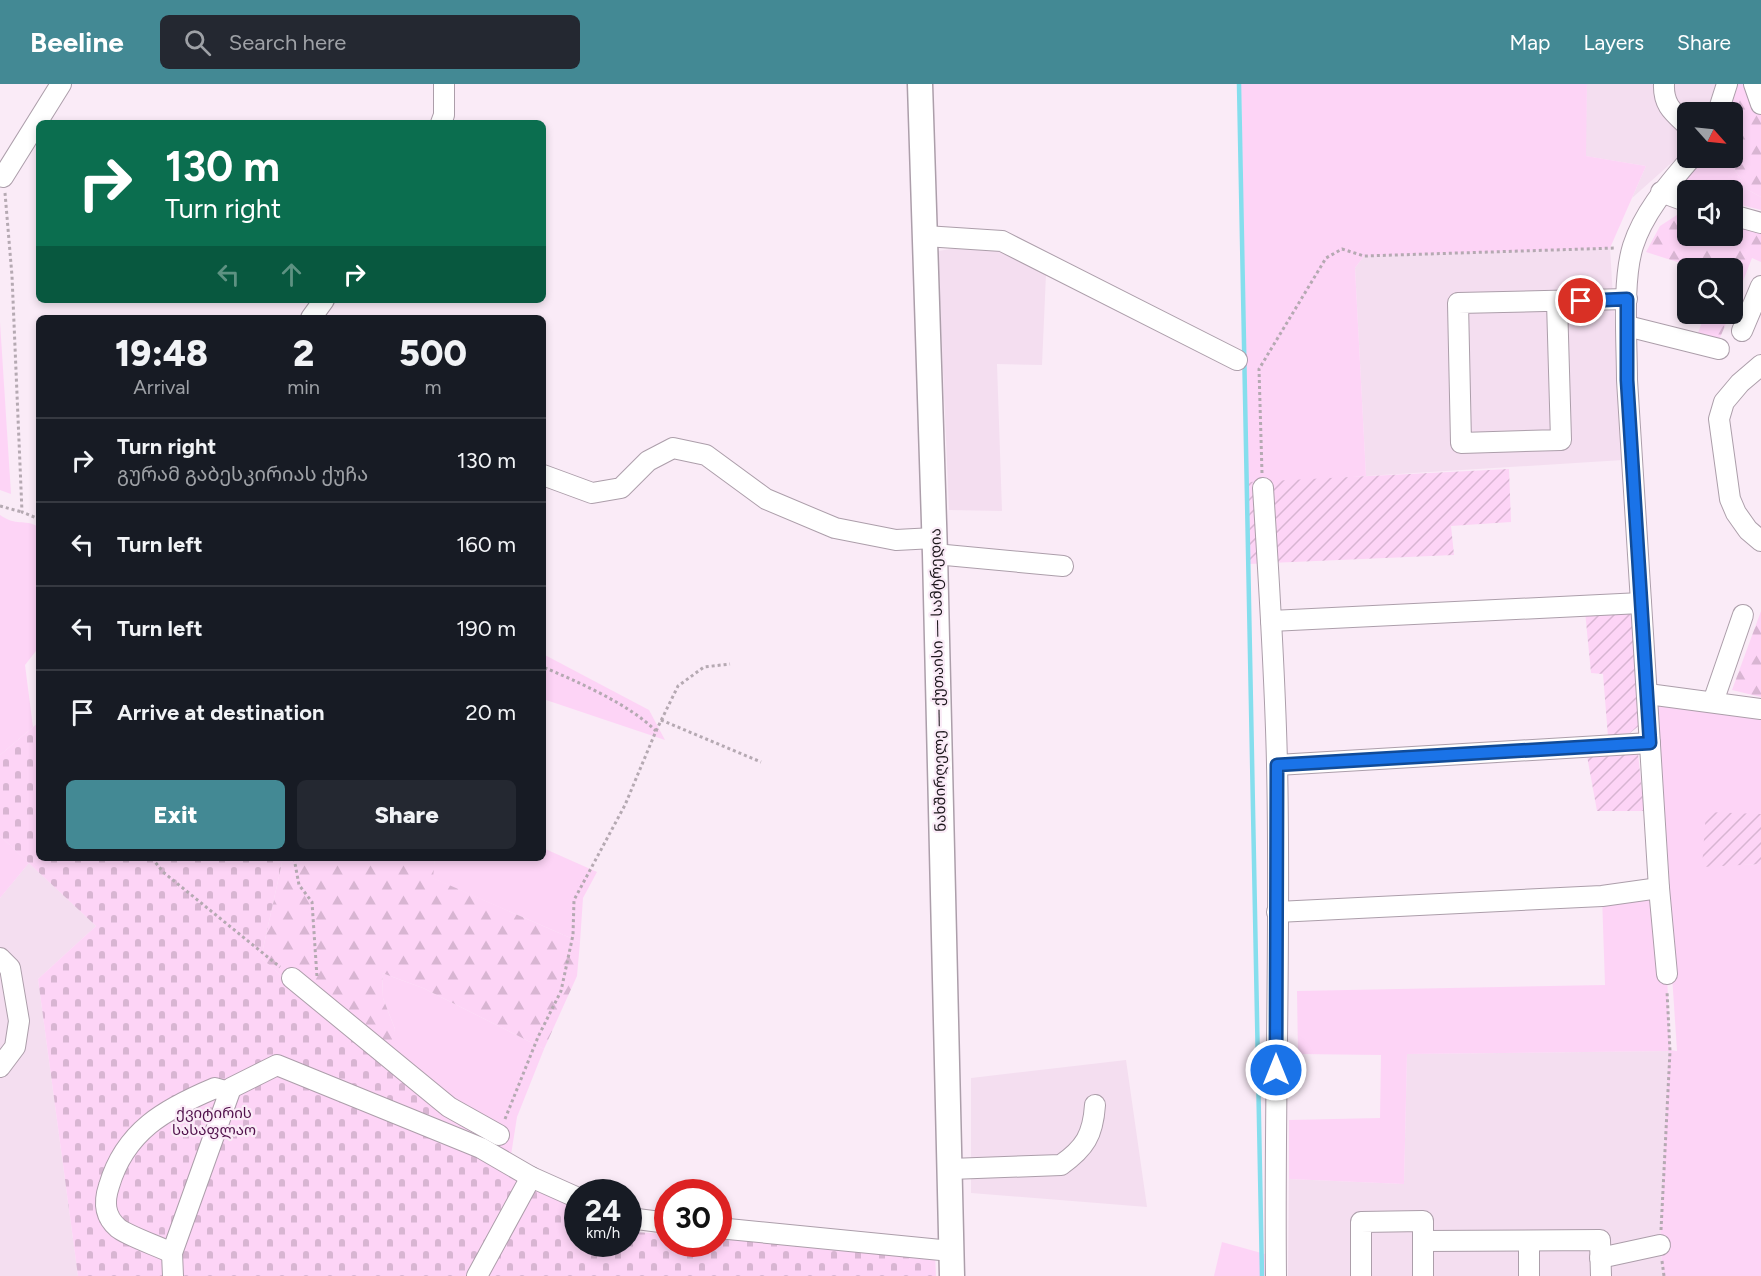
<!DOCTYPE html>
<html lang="en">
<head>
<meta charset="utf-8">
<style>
  body { margin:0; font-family:Figtree,"Noto Sans Georgian",sans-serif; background:#242831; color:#f1f3f6; height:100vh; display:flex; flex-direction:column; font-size:22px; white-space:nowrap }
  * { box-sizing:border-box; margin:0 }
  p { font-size:20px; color:#9ea1a6 }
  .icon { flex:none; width:33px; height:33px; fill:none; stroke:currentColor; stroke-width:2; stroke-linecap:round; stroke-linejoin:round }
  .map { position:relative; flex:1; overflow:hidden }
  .side { position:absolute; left:36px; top:231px; width:510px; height:546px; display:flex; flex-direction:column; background:#171b24; border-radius:9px; box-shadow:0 3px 9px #0003 }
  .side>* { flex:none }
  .guide { position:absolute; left:36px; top:36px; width:510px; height:183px; border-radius:9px; box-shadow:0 3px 9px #0003; background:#0b6e4f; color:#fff; overflow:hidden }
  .needle { width:39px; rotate:117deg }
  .tools { position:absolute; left:1677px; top:18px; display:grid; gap:12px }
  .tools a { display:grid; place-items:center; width:66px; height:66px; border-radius:9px; background:#171b24; box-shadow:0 3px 9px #0003; font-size:30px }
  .speed { position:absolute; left:564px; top:1095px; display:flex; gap:12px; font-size:30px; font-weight:700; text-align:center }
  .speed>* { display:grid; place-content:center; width:78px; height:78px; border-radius:50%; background:#171b24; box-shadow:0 3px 9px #0003; line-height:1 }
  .speed small { font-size:15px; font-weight:400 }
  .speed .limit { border:9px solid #d22; background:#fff; color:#111 }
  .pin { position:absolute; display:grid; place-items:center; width:51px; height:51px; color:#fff; margin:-26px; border:3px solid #fff; border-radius:50%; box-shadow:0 2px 6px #0007 }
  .me { position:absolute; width:66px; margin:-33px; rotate:0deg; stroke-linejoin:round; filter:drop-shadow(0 0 4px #0008) }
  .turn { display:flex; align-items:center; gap:21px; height:126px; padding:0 30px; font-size:27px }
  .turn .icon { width:78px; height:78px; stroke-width:2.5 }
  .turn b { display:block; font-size:42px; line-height:51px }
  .lanes { display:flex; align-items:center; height:57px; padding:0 30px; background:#0003; justify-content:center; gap:30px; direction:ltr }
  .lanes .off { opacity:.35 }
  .eta { display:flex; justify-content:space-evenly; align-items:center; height:102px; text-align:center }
  .eta b { font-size:36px; font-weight:800; line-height:42px }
  .primary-button { display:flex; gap:12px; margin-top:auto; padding:12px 30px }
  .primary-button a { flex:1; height:69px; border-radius:9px; background:#438994; color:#fff; font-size:24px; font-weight:800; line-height:69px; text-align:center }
  .primary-button a+a { background:#242831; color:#f1f3f6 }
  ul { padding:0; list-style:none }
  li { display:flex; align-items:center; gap:18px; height:84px; padding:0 30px; border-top:2px solid #363941 }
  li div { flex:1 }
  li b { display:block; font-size:22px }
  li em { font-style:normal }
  header { display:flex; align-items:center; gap:36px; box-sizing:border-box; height:84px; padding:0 30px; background:#438994; color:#fff }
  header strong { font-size:28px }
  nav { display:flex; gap:33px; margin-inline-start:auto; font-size:21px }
  .search { width:420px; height:54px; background:#242831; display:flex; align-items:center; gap:15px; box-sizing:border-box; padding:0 21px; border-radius:9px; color:#9ea1a6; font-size:22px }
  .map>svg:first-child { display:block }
</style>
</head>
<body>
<header>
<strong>Beeline</strong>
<div class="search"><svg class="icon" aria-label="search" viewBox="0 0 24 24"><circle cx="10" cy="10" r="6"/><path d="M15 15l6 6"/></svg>Search here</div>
<nav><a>Map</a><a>Layers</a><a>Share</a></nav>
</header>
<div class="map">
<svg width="1761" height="1192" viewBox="0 0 1761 1192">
  <defs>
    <pattern id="forest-firs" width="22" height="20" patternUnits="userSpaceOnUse" patternTransform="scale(1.5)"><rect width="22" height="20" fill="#fdd4f6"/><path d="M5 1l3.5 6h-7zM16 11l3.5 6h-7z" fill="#d8b5d2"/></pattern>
    <pattern id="cemetery-stones" width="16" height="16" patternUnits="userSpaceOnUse" patternTransform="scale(1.5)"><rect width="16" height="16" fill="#fdd4f6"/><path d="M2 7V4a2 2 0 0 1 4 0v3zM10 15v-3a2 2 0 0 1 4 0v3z" fill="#d8b5d2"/></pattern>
    <pattern id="garden-furrows" width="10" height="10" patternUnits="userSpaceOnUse" patternTransform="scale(1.5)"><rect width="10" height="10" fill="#fdd4f6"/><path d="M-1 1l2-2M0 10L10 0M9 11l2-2" fill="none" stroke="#d8b5d2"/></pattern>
  </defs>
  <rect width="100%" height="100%" fill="#faebf7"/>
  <g fill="#f4def0">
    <path d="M1587 0H1716L1706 28H1688L1687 65 1632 114 1646 82 1585 72Z"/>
    <path d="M970 162 1002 166 1046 190 1042 281 997 280 1002 427 949 426 938 167Z"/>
    <path d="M1610 164 1623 376 1366 392 1355 184 1364 172Z"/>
    <path d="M29 779 96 842 38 895 78 1192H0V814Z"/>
    <path d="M1670 967 1660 1161 1664 1192H1288L1289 1095 1404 1100 1407 970Z"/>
    <path d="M1126 976 1147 1123 971 1109V994Z"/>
  </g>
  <g fill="#fdd4f6">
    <path d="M1241 0H1587L1586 72 1646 82 1610 164 1364 172 1355 184 1366 392 1274 399 1248 398Z"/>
    <path d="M1702 74H1727L1748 106 1761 113V126L1733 119 1732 106H1689L1687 105V94Z"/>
    <path d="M0 238 11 410 0 406Z"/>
    <path d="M0 431C17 443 23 434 39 443V563L25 581 33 643 0 671Z"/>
    <path d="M543 570 649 626 665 656 543 615Z"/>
    <path d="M1654 616 1761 630V737L1702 782 1761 780V1192H1664L1660 1161 1669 967 1407 970 1404 1100 1289 1095V1036L1380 1034 1381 971 1298 970 1297 907 1605 901 1602 812 1659 804 1667 890 1670 966 1677 967Z"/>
    <path d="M0 752 29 779 0 814Z"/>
    <path d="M543 764 597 788 583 814 580 858 432 794 435 774H543Z"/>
    <path d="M382 889 423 904 544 965 517 1033 511 1071 481 1058 433 1024 383 981 395 945 383 914Z"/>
    <path d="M1222 1158 1272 1172 1273 1192H1214Z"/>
  </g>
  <g fill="url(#forest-firs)">
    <path d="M1735 0H1761V113L1748 106 1727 74H1732V28H1725Z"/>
    <path d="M1683 127 1687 128 1688 152H1732L1733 139 1761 148V178L1752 174 1733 223 1732 184H1696L1646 168 1660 142Z"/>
    <path d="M1705 230H1730L1719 256 1698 249Z"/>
    <path d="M1761 527V613L1732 606Z"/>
    <path d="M283 774H435L433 794 580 858 577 892 544 965 423 904 382 889 383 914 395 945 388 973 383 981 261 874Z"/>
  </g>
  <path fill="url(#cemetery-stones)" d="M39 638V774H283L261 874 433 1024 531 1093 577 1118 578 1160H628L629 1145 634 1148 667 1150 668 1160H718L719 1154 935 1170 936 1192H78L38 895 96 842 0 752V671Z"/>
  <g fill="url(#garden-furrows)">
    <path d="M1509 385 1511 438 1451 442 1454 471 1250 480 1248 398Z"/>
    <path d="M1624 525 1632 532 1640 641 1630 649 1608 653 1603 590 1591 589 1585 527Z"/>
    <path d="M1638 669 1644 727H1597L1587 672Z"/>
    <path d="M1706 728 1761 730V780L1702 783Z"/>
  </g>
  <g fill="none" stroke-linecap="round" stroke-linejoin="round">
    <path stroke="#85deed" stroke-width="4.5" d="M1239 0 1262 1192"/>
    <g stroke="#ac9eaa" stroke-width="22">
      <g id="minor">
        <path d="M1664 0C1663 21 1673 28 1688 42"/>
        <path d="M1754 0 1761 20"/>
        <path d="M1718 28 1727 0"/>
        <path d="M441 39 444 31V0"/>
        <path d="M3 93 61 0"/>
        <path d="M1661 108 1688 118"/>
        <path d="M1732 131 1761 139"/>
        <path d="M925 152 1002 157 1237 276"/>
        <path d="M1557 218 1561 356 1461 359 1458 219 1627 215"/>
        <path d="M311 234 324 216"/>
        <path d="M1627 242 1719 265"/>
        <path d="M1742 247 1761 202"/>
        <path d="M1761 281 1740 299 1724 318 1719 335 1730 415 1736 429 1748 446 1761 457"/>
        <path d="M543 391 592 409 621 404 648 377 673 364 706 371 766 415 835 444 896 456 934 454"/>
        <path d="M1263 404C1269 496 1275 588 1277 680 1281 850 1274 1021 1276 1192"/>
        <path d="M935 470 1063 482"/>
        <path d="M1271 537 1641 519"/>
        <path d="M1648 610 1761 625"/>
        <path d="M1713 618 1743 531"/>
        <path d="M1277 681 1650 659"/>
        <path d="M1277 828 1602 812 1659 804"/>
        <path d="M0 874 10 884 19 937 15 963 0 983"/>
        <path d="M1667 890 1659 804 1627 296C1627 258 1622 197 1633 162 1644 128 1668 101 1691 74"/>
        <path d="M292 894 449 1023 499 1051"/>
        <path d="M950 1085 1061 1081C1085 1064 1093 1051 1095 1021"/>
        <path d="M628 1132 637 1135 668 1139"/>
        <path d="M718 1144 951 1167"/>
        <path d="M1423 1157 1600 1156 1601 1192"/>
        <path d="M1529 1157V1192"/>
        <path d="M172 1169C158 1162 128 1152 118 1144 104 1132 104 1117 109 1102 125 1047 165 1025 215 1004L229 1008"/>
        <path d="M1600 1174 1660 1161"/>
        <path d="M173 1192 172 1169 231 1004 277 981 481 1064 531 1093 578 1114"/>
        <path d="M477 1192 531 1093"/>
        <path d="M1361 1192V1138L1423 1137V1192"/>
      </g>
    </g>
    <g stroke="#ac9eaa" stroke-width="27">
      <path id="major" d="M920 0 935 470 952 1192"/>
    </g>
    <g stroke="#b5a9b2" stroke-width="3" stroke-dasharray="3 3" stroke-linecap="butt">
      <path d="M5 109 12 192 22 428 39 435"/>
      <path d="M1262 389 1259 285 1326 174 1342 165 1364 172 1616 164"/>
      <path d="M0 422 22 428"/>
      <path d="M661 636 761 678"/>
      <path d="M656 647 678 602 704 583 730 580"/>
      <path d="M152 774 163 788 280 883"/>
      <path d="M294 774 299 801 312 818 317 893"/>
      <path d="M505 1035 538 953 561 907 573 851 574 816 625 721 656 647C629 620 578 598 543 583"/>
      <path d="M1661 1146 1670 967 1667 907"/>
      <path d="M1662 1177 1664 1192"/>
    </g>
    <use href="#minor" stroke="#fff" stroke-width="20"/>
    <use href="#major" stroke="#fff" stroke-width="24"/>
  </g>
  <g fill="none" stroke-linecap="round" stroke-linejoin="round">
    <g stroke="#114b97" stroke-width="15">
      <path id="route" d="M1276 986 1277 681 1650 659 1627 296V215L1581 217"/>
    </g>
    <use href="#route" stroke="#1a73e8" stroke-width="10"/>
  </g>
  <g text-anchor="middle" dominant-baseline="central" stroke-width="4.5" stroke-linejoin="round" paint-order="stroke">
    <g font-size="15" fill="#1d171c" stroke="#faebf7">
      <text transform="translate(938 596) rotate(-91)">ნახშირღელე — ქუთაისი — სამტრედია</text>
    </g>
    <g font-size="15" fill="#50114b" stroke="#faebf7">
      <text x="214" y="1029">ქვიტირის<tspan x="214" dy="17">სასაფლაო</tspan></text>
    </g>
  </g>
</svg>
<div class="tools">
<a><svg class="needle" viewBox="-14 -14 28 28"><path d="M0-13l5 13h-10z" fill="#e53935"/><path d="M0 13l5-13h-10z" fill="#9ea1a6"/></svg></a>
<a><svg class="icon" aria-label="sound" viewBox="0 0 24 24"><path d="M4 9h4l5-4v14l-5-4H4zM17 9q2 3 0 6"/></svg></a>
<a><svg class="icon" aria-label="search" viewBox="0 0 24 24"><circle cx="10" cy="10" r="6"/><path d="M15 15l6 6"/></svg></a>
</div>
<div class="speed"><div>24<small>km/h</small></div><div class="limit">30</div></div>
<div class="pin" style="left:1581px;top:217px;background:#d93025"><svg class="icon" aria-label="arrive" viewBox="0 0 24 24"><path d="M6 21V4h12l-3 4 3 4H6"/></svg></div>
<svg class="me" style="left:1276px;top:986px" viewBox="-20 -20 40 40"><circle r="17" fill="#1a73e8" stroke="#fff" stroke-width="3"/><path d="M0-11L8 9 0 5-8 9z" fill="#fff"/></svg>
<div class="guide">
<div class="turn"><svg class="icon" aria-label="right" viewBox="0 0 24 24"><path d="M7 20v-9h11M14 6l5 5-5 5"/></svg><div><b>130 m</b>Turn right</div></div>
<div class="lanes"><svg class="icon off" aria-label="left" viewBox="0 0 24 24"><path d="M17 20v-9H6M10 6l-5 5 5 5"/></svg><svg class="icon off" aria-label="ahead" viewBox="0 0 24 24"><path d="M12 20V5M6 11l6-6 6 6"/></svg><svg class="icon" aria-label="right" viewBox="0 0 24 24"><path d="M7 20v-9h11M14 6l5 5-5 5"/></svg></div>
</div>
<section class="side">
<div class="eta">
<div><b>19:48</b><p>Arrival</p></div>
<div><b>2</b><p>min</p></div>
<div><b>500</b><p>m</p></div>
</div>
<ul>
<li><svg class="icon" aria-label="right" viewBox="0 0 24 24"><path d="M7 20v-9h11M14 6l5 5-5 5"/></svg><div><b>Turn right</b><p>გურამ გაბესკირიას ქუჩა</p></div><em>130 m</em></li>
<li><svg class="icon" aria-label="left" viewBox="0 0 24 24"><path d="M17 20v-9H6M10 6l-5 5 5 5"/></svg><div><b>Turn left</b></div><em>160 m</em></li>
<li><svg class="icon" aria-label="left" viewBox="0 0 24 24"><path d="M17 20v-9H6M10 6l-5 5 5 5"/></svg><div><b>Turn left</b></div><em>190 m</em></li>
<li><svg class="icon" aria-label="arrive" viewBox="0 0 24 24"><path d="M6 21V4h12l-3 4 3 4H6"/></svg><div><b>Arrive at destination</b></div><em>20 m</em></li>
</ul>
<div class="primary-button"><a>Exit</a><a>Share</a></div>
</section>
</div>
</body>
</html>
